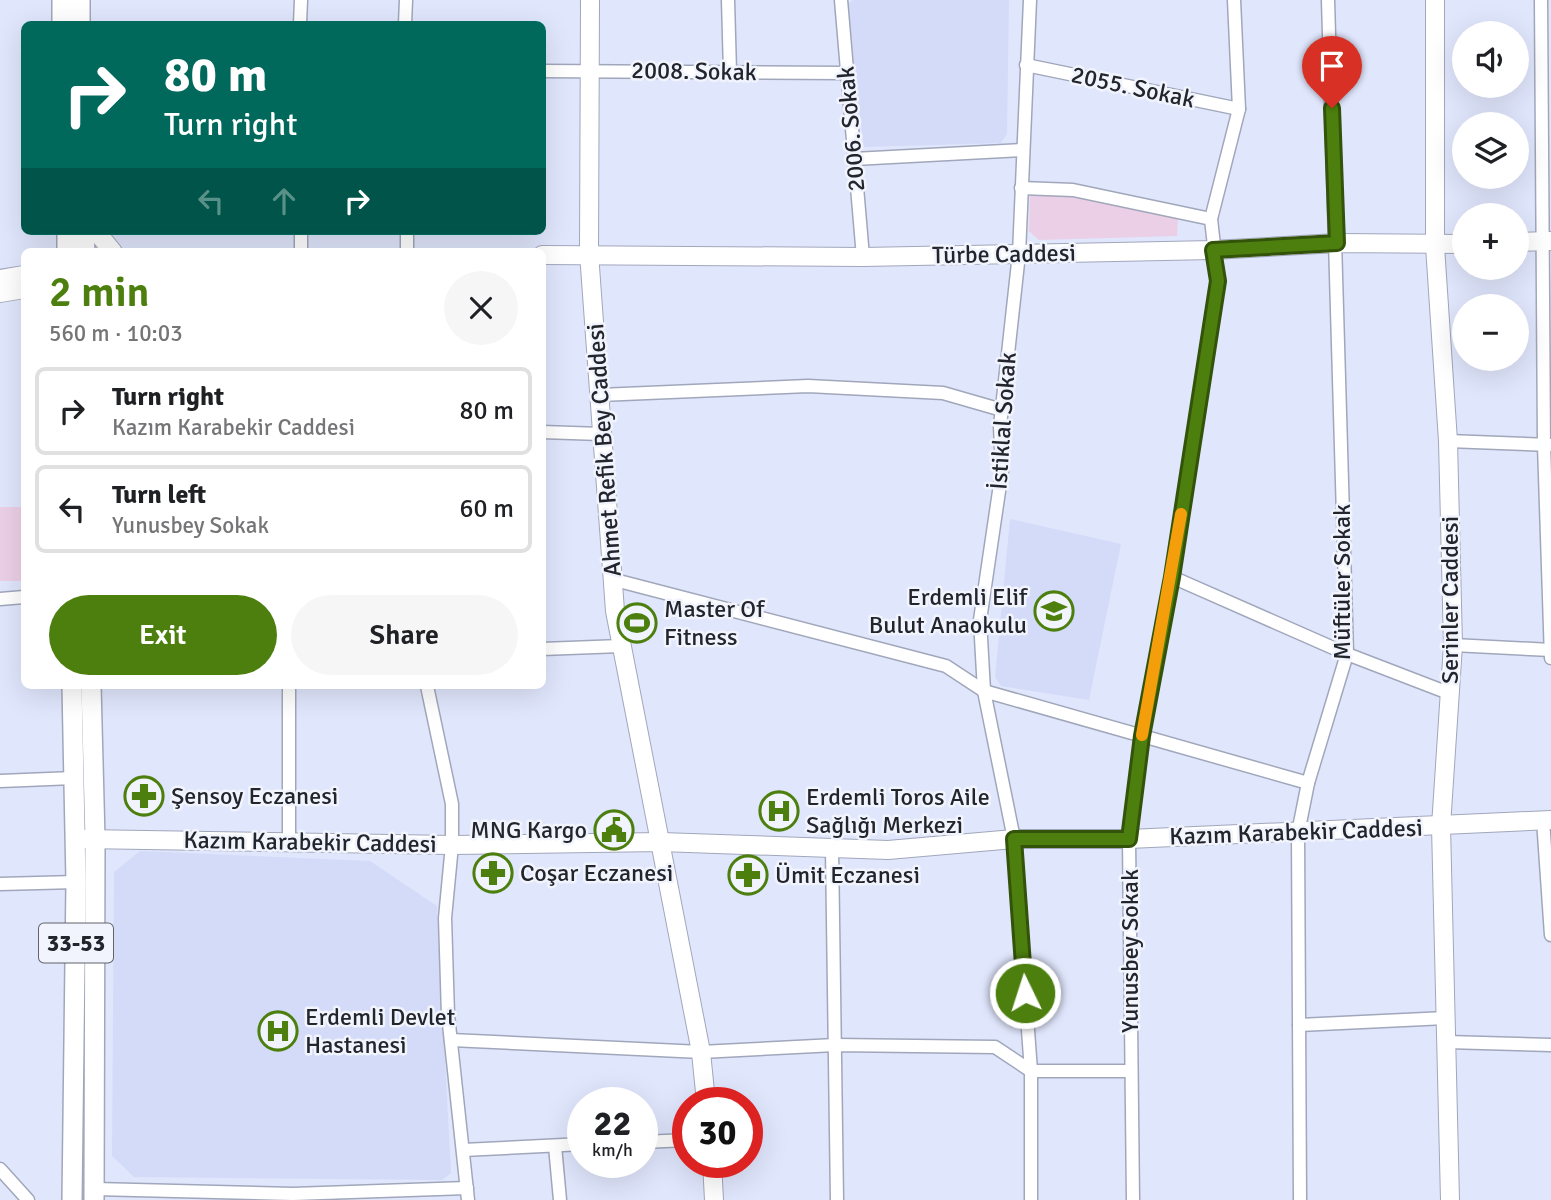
<!DOCTYPE html>
<html lang="en">
<head>
<meta charset="utf-8">
<style>
  body { margin:0; font-family:Signika,sans-serif; background:#f6f6f6; color:#202124; height:100vh; display:flex; flex-direction:column; font-size:26px; white-space:nowrap }
  * { box-sizing:border-box; margin:0 }
  p { font-size:23px; color:#757577 }
  .icon { flex:none; width:38px; height:38px; fill:none; stroke:currentColor; stroke-width:2; stroke-linecap:round; stroke-linejoin:round }
  .map { position:relative; flex:1; overflow:hidden }
  .sheet { position:absolute; left:21px; top:248px; width:525px; height:441px; display:flex; flex-direction:column; background:#fff; border-radius:10px; box-shadow:0 7px 28px #0002 }
  .sheet>* { flex:none }
  .guide { position:absolute; left:21px; top:21px; width:525px; height:214px; border-radius:10px; box-shadow:0 7px 28px #0002; background:#00695c; color:#fff; overflow:hidden }
  .fabs { position:absolute; left:1452px; top:21px; display:grid; gap:14px }
  .fabs a { display:grid; place-items:center; width:77px; height:77px; border-radius:50%; background:#fff; box-shadow:0 7px 28px #0002; font-size:35px }
  .speed { position:absolute; left:567px; top:1087px; display:flex; gap:14px; font-size:35px; font-weight:700; text-align:center }
  .speed>* { display:grid; place-content:center; width:91px; height:91px; border-radius:50%; background:#fff; box-shadow:0 7px 28px #0002; line-height:1 }
  .speed small { font-size:18px; font-weight:400 }
  .speed .limit { border:10px solid #d22; background:#fff; color:#111 }
  .pin { position:absolute; display:grid; place-items:center; width:60px; height:60px; color:#fff; margin:-72px -30px; border-radius:50% 50% 50% 0; rotate:-45deg; box-shadow:0 0 7px #0007 }
  .pin .icon { rotate:45deg }
  .me { position:absolute; width:77px; margin:-38px; rotate:356deg; stroke-linejoin:round; filter:drop-shadow(0 0 5px #0008) }
  .turn { display:flex; align-items:center; gap:24px; height:147px; padding:0 28px; font-size:32px }
  .turn .icon { width:91px; height:91px; stroke-width:2.5 }
  .turn b { display:block; font-size:49px; line-height:60px }
  .lanes { display:flex; align-items:center; height:66px; padding:0 28px; background:#0003; justify-content:center; gap:35px; direction:ltr }
  .lanes .off { opacity:.35 }
  .round { display:grid; place-items:center; flex:none; width:74px; height:74px; border-radius:37px; background:#f6f6f6 }
  .head { display:flex; align-items:center; justify-content:space-between; height:119px; padding:0 28px }
  h1 { font-size:42px; font-weight:600; line-height:52px; color:#4d7f0e }
  .primary-button { display:flex; gap:14px; margin-top:auto; padding:14px 28px }
  .primary-button a { flex:1; height:80px; border-radius:42px; background:#4d7f0e; color:#fff; font-size:28px; font-weight:600; line-height:80px; text-align:center }
  .primary-button a+a { background:#f6f6f6; color:#202124 }
  ul { padding:0; list-style:none }
  li { display:flex; align-items:center; gap:21px; height:88px; margin:0 14px 10px; padding:0 14px; border:4px solid #e0e0e0; border-radius:10px }
  li div { flex:1 }
  li b { display:block; font-size:26px }
  li em { font-style:normal }
  .map>svg:first-child { display:block }
</style>
</head>
<body>
<div class="map">
<svg width="1551" height="1200" viewBox="0 0 1551 1200">
  <rect width="100%" height="100%" fill="#e0e6fc"/>
  <g fill="#d4dbf8">
    <path d="M853 0H1009L1007 134 1001 143 864 147 845 6Z"/>
    <path d="M1010 519 1121 544 1089 700 1001 686 995 677Z"/>
    <path d="M140 851 370 861 437 906 451 1173 442 1180 134 1177 112 1156 114 872Z"/>
  </g>
  <g fill="#ebcfe6">
    <path d="M1030 195 1079 197 1178 217 1177 236 1039 240 1029 231Z"/>
    <rect x="0" y="507" width="24" height="74"/>
  </g>
  <g fill="none" stroke-linecap="round" stroke-linejoin="round">
    <g stroke="#a1a7bb" stroke-width="15">
      <g id="street">
        <path d="M728 0 730 72"/>
        <path d="M841 0 863 257"/>
        <path d="M1030 0 1019 254 1000 426 1002 471 980 620 984 691 1014 839 1031 1071V1200"/>
        <path d="M1541 0 1544 445 1551 658"/>
        <path d="M300 24 301 0"/>
        <path d="M405 24 406 0"/>
        <path d="M1026 65 1239 109"/>
        <path d="M542 71 845 73"/>
        <path d="M854 159 1021 150"/>
        <path d="M1021 188 1073 190 1211 219"/>
        <path d="M301 231V252"/>
        <path d="M407 231V252"/>
        <path d="M600 395 808 386 943 393 1002 410"/>
        <path d="M542 432 601 434"/>
        <path d="M1448 441 1551 445"/>
        <path d="M1172 577 1347 654 1451 694"/>
        <path d="M615 580 946 666 984 691 1308 783"/>
        <path d="M0 599 24 597"/>
        <path d="M1453 645 1551 650"/>
        <path d="M542 649 621 646"/>
        <path d="M427 686 452 804V845L445 918 448 1015 468 1200"/>
        <path d="M0 781 74 778"/>
        <path d="M1543 820 1551 935"/>
        <path d="M289 842V686"/>
        <path d="M832 849 837 1200"/>
        <path d="M0 884 76 882"/>
        <path d="M1299 1025 1446 1018"/>
        <path d="M451 1040 701 1052 835 1045 995 1047 1031 1071H1131"/>
        <path d="M1447 1042 1551 1045"/>
        <path d="M642 1142 688 1140"/>
        <path d="M555 1146 560 1200"/>
        <path d="M463 1150 583 1144"/>
        <path d="M0 1169 28 1200"/>
        <path d="M95 1189 293 1194 467 1188"/>
        <path d="M1133 1200 1129 839 1142 736 1172 577 1218 281 1211 219 1239 109 1234 0"/>
        <path d="M1300 1200 1298 833 1308 783 1347 654 1328 0"/>
      </g>
    </g>
    <g stroke="#a1a7bb" stroke-width="20">
      <g id="secondary">
        <path d="M590 0 589 253 615 611 701 1052 706 1102"/>
        <path d="M1435 0V246L1448 441 1453 645 1441 826 1450 1200"/>
        <path d="M96 231 113 252"/>
        <path d="M1517 242 1551 241"/>
        <path d="M542 255 863 257 1213 250 1337 243 1465 244"/>
        <path d="M0 279 24 275"/>
        <path d="M0 293 24 289"/>
        <path d="M82 839 452 845 661 842 888 850 1014 839H1129L1551 820"/>
        <path d="M712 1162 714 1200"/>
      </g>
    </g>
    <g stroke="#a1a7bb" stroke-width="22">
      <g id="primary">
        <path d="M62 0V24"/>
        <path d="M80 0V24"/>
        <path d="M67 231V252"/>
        <path d="M84 231 85 252"/>
        <path d="M72 686 76 882 72 1200"/>
        <path d="M91 686 95 839 94 1200"/>
      </g>
    </g>
    <use href="#street" stroke="#fff" stroke-width="12"/>
    <use href="#secondary" stroke="#fff" stroke-width="18"/>
    <use href="#primary" stroke="#fff" stroke-width="19"/>
  </g>
  <g fill="none" stroke-linecap="round" stroke-linejoin="round">
    <g stroke="#325309" stroke-width="18">
      <path id="route" d="M1025 993 1014 839H1129L1142 736 1172 577 1218 281 1213 250 1337 243 1332 108"/>
    </g>
    <use href="#route" stroke="#4d7f0e" stroke-width="12"/>
    <path stroke="#f59e0b" stroke-width="12" d="M1142 735 1181 514"/>
  </g>
  <defs>
    <g id="school-ring" transform="scale(2.0125)"><circle r="9.5" fill="#f1f4fd" stroke="#4d7f0e" stroke-width="1.5"/><path d="M0-5L7-2L0 1L-7-2ZM-4 1L0 2.5L4 1V4Q0 6-4 4Z" fill="#4d7f0e"/></g>
    <g id="stadium-ring" transform="scale(2.0125)"><circle r="9.5" fill="#f1f4fd" stroke="#4d7f0e" stroke-width="1.5"/><path d="M0-5a6.5 5 0 1 0 0 10a6.5 5 0 1 0 0-10ZM-3.5-1.8h7v3.6h-7Z" fill="#4d7f0e"/></g>
    <g id="pharmacy-ring" transform="scale(2.0125)"><circle r="9.5" fill="#f1f4fd" stroke="#4d7f0e" stroke-width="1.5"/><path d="M-2-6h4v4h4v4h-4v4h-4v-4h-4v-4h4Z" fill="#4d7f0e"/></g>
    <g id="hospital-ring" transform="scale(2.0125)"><circle r="9.5" fill="#f1f4fd" stroke="#4d7f0e" stroke-width="1.5"/><path d="M-5-5h3v3.5h4V-5h3V5h-3V1.5h-4V5h-3Z" fill="#4d7f0e"/></g>
    <g id="civic-ring" transform="scale(2.0125)"><circle r="9.5" fill="#f1f4fd" stroke="#4d7f0e" stroke-width="1.5"/><path d="M-.6-6.5H3V-4.5H.6V-3L4-1V1h2V6H-6V1h2V-1L-.6-3ZM-1.2 2.5V6h2.4V2.5Z" fill="#4d7f0e"/></g>
  </defs>
  <g fill-rule="evenodd">
    <use href="#school-ring" x="1054" y="611"/>
    <use href="#stadium-ring" x="637" y="623"/>
    <use href="#pharmacy-ring" x="144" y="796"/>
    <use href="#hospital-ring" x="779" y="811"/>
    <use href="#civic-ring" x="614" y="830"/>
    <use href="#pharmacy-ring" x="493" y="873"/>
    <use href="#pharmacy-ring" x="748" y="875"/>
    <use href="#hospital-ring" x="278" y="1031"/>
  </g>
  <g text-anchor="middle" dominant-baseline="central" stroke-width="5" stroke-linejoin="round" paint-order="stroke">
    <rect fill="#f1f4fd" stroke="#61636b" stroke-width="2" x="39" y="923.5" width="74" height="39" rx="5"/>
    <g font-size="23" font-weight="bold" fill="#23252d">
      <text x="76" y="943">33-53</text>
    </g>
    <g font-size="24" fill="#23252d" stroke="#f1f4fd">
      <text transform="translate(694 71) rotate(1)">2008. Sokak</text>
      <text transform="translate(1133 87) rotate(12)">2055. Sokak</text>
      <text transform="translate(851 129) rotate(-95)">2006. Sokak</text>
      <text transform="translate(1004 254) rotate(-1)">Türbe Caddesi</text>
      <text transform="translate(1003 421) rotate(-86)">İstiklal Sokak</text>
      <text transform="translate(604 450) rotate(-94)">Ahmet Refik Bey Caddesi</text>
      <text transform="translate(1342 582) rotate(-90)">Müftüler Sokak</text>
      <text transform="translate(1450 600) rotate(-90)">Serinler Caddesi</text>
      <text transform="translate(1296 832) rotate(-2)">Kazım Karabekir Caddesi</text>
      <text transform="translate(310 842) rotate(1)">Kazım Karabekir Caddesi</text>
      <text transform="translate(1130 951) rotate(-90)">Yunusbey Sokak</text>
    </g>
    <g font-size="24" fill="#23252d" stroke="#f1f4fd" text-anchor="start">
      <text x="1027" y="597" text-anchor="end">Erdemli Elif<tspan x="1027" dy="28">Bulut Anaokulu</tspan></text>
      <text x="664" y="609">Master Of<tspan x="664" dy="28">Fitness</tspan></text>
      <text x="171" y="796">Şensoy Eczanesi</text>
      <text x="806" y="797">Erdemli Toros Aile<tspan x="806" dy="28">Sağlığı Merkezi</tspan></text>
      <text x="587" y="830" text-anchor="end">MNG Kargo</text>
      <text x="520" y="873">Coşar Eczanesi</text>
      <text x="775" y="875">Ümit Eczanesi</text>
      <text x="305" y="1017">Erdemli Devlet<tspan x="305" dy="28">Hastanesi</tspan></text>
    </g>
  </g>
</svg>
<div class="fabs">
<a><svg class="icon" aria-label="sound" viewBox="0 0 24 24"><path d="M4 9h4l5-4v14l-5-4H4zM17 9q2 3 0 6"/></svg></a>
<a><svg class="icon" aria-label="layers" viewBox="0 0 24 24"><path d="M12 4l9 5-9 5-9-5zM3 14l9 5 9-5"/></svg></a>
<a>+</a>
<a>−</a>
</div>
<div class="speed"><div>22<small>km/h</small></div><div class="limit">30</div></div>
<div class="pin" style="left:1332px;top:108px;background:#d93025"><svg class="icon" aria-label="arrive" viewBox="0 0 24 24"><path d="M6 21V4h12l-3 4 3 4H6"/></svg></div>
<svg class="me" style="left:1025px;top:993px" viewBox="-20 -20 40 40"><circle r="17" fill="#4d7f0e" stroke="#fff" stroke-width="3"/><path d="M0-11L8 9 0 5-8 9z" fill="#fff"/></svg>
<div class="guide">
<div class="turn"><svg class="icon" aria-label="right" viewBox="0 0 24 24"><path d="M7 20v-9h11M14 6l5 5-5 5"/></svg><div><b>80 m</b>Turn right</div></div>
<div class="lanes"><svg class="icon off" aria-label="left" viewBox="0 0 24 24"><path d="M17 20v-9H6M10 6l-5 5 5 5"/></svg><svg class="icon off" aria-label="ahead" viewBox="0 0 24 24"><path d="M12 20V5M6 11l6-6 6 6"/></svg><svg class="icon" aria-label="right" viewBox="0 0 24 24"><path d="M7 20v-9h11M14 6l5 5-5 5"/></svg></div>
</div>
<section class="sheet">
<div class="head"><div><h1>2 min</h1><p>560 m · 10:03</p></div><a class="round"><svg class="icon" aria-label="close" viewBox="0 0 24 24"><path d="M6 6l12 12M18 6L6 18"/></svg></a></div>
<ul>
<li><svg class="icon" aria-label="right" viewBox="0 0 24 24"><path d="M7 20v-9h11M14 6l5 5-5 5"/></svg><div><b>Turn right</b><p>Kazım Karabekir Caddesi</p></div><em>80 m</em></li>
<li><svg class="icon" aria-label="left" viewBox="0 0 24 24"><path d="M17 20v-9H6M10 6l-5 5 5 5"/></svg><div><b>Turn left</b><p>Yunusbey Sokak</p></div><em>60 m</em></li>
</ul>
<div class="primary-button"><a>Exit</a><a>Share</a></div>
</section>
</div>
</body>
</html>
